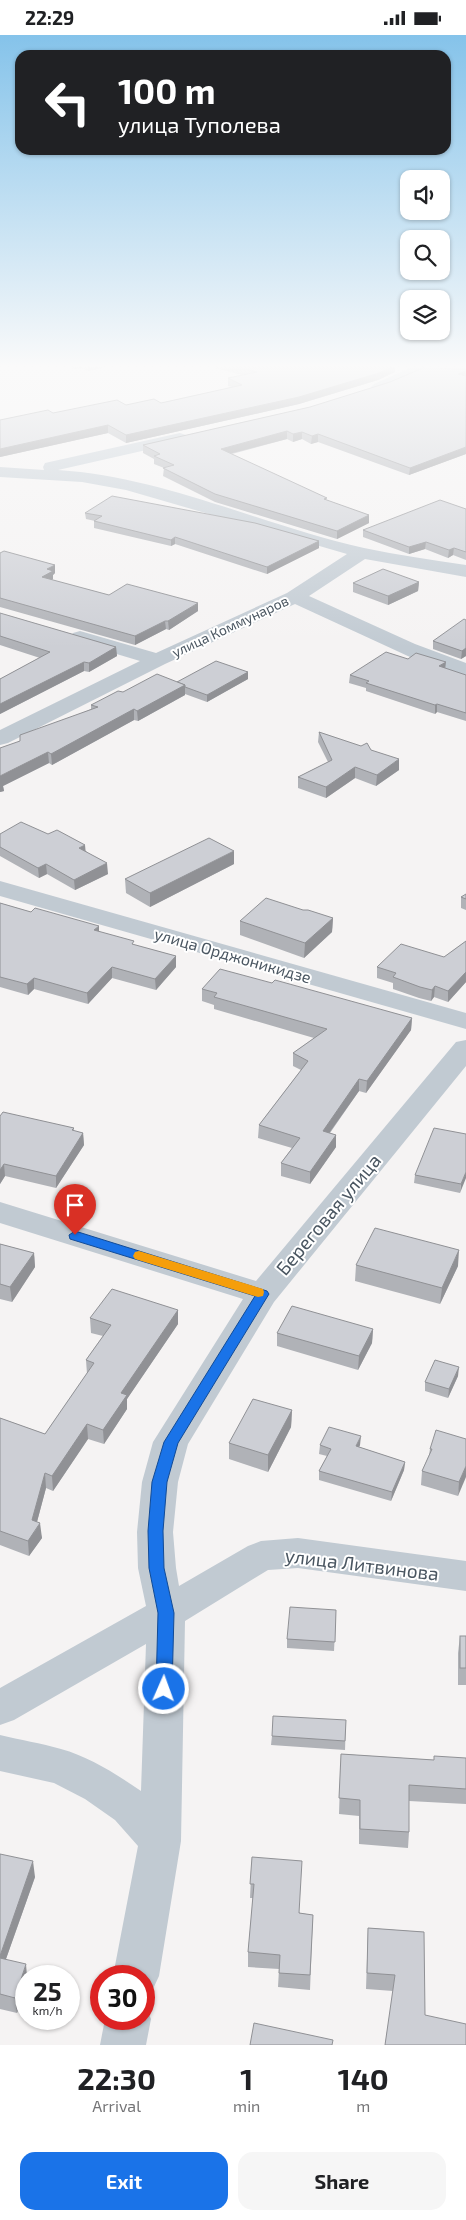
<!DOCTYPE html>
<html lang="en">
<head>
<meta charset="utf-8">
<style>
  body { margin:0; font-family:"Exo 2",sans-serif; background:#f6f6f6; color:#202124; height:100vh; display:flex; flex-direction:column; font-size:19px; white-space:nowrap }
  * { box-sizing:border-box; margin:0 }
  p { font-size:16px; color:#757577 }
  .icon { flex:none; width:28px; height:28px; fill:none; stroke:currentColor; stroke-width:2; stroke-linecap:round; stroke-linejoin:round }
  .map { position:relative; height:2010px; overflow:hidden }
  .sheet { display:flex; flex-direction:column; background:#fff; flex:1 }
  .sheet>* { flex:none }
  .top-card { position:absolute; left:15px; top:15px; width:436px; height:105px; border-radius:15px; box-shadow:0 1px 4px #0004; background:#202124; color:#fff; overflow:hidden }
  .buttons { position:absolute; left:400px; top:135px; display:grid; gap:10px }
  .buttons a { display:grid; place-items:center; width:50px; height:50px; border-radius:10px; background:#fff; box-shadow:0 1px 4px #0004; font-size:25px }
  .speed { position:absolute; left:15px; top:1930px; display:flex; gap:10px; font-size:25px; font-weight:700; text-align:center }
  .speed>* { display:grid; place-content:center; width:65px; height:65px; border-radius:50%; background:#fff; box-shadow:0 1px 4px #0004; line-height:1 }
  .speed small { font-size:12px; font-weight:400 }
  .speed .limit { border:8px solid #d22; background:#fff; color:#111 }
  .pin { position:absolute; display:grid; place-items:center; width:42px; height:42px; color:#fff; margin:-51px -21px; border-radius:50% 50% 50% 0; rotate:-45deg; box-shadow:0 0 5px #0007 }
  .pin .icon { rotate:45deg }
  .me { position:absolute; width:55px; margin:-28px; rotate:2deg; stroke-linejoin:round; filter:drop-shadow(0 0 4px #0008) }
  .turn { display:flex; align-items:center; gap:18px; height:105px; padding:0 20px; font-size:22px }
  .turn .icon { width:65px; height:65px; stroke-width:2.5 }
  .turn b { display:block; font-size:35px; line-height:42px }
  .eta { display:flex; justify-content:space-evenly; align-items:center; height:85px; text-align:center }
  .eta b { font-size:30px; font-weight:700; line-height:35px }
  .action { display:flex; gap:10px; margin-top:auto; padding:10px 20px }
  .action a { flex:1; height:58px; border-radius:15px; background:#1a73e8; color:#fff; font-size:20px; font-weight:700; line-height:58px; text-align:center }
  .action a+a { background:#f6f6f6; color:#202124 }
  .status { display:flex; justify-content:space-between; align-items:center; height:35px; padding:0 25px; background:#fff; direction:ltr }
  .status svg { height:14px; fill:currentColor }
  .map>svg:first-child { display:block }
</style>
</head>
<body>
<div class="status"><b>22:29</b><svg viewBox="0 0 49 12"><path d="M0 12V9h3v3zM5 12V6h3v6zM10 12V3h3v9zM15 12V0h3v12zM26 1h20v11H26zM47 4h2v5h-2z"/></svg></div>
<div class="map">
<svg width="466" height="2010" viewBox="0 0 466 2010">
  <rect width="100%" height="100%" fill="#f5f3f3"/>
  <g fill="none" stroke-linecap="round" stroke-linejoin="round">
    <g fill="#c1cad2" fill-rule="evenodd">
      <path d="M412 332H425L426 334 424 337C410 344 390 359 374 355L371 352 374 349Z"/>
      <path d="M180 398 186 400 188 403 186 406 58 435C164 442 262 490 364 513 398 520 432 525 466 530V542L365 524 309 561 415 609 466 628V640L410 622 295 569 165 629 8 708 0 710V695L140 626 73 606 70 602 73 598 80 596 156 618 287 558 347 519 126 455 82 447 0 442V432L44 435 43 432 45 428Z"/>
      <path d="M0 846 466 978V994L0 861Z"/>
      <path d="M466 1005V1031L274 1267 188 1409 178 1447 173 1497 176 1533 179 1551 248 1511 261 1506 298 1503 466 1526V1556L298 1533 268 1535 185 1586 181 1806 159 1941 152 1956 144 1960V1941H113L138 1811 115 1785 85 1764 54 1748 0 1736V1700C20 1705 41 1708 61 1714 90 1722 116 1739 141 1756L146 1609 14 1685 0 1690V1653L146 1571 138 1533 137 1497 142 1447 153 1407 243 1264 0 1188V1167L256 1246 456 1007Z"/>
      <path d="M144 1968 151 1984 146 2010H100L105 1984H144Z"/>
    </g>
  </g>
  <g fill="#b0b2b7">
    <path d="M69 332H106L88 336 82 333 75 334Z"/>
    <path d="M211 332H395V337L378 345 299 369 126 408 108 398 0 422V385L53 378 126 370 161 368 232 352 228 351V343L242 340Z"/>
    <path d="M466 334V419L409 440 318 407 311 409 302 404 293 407 287 404 232 419 327 465 369 488 337 504 215 467 163 441 164 433 154 429V424L143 418V410L310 372Z"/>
    <path d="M466 474V525L453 520 448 523 425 514 409 519 363 502V495Z"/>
    <path d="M85 478 319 513 267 539 175 509 171 511 94 493V486H95L86 484Z"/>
    <path d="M0 518 55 538 53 540V544L52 545 109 560 198 576 169 595 166 594 135 610 0 572Z"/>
    <path d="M419 547 418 556 388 570 353 557V548Z"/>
    <path d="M0 578 116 612 117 621 89 637 84 636 0 679V644L40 623 0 610Z"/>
    <path d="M466 585V621L461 624 433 614V606Z"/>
    <path d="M408 624 445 633 466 640V686L437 677 435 679 366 656V653L349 648 350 640Z"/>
    <path d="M248 637V644L207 667 185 659V660L138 686 134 685 52 730 49 728 3 751 4 756 0 757 20 706 91 674V670L123 657 177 647Z"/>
    <path d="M319 697 371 715 399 735 376 751 355 743 326 763 298 753V742L328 727 318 707Z"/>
    <path d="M0 799H48L86 816 108 839 75 855 47 839 39 843 0 821Z"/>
    <path d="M234 829 150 872 126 858 125 844Z"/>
    <path d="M466 859V875L461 873V862Z"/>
    <path d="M0 868 99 897 134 910 176 921V932L156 955 112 943 88 969 34 954 28 960 0 952Z"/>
    <path d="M303 875 333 883 332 897 304 923 240 900V886Z"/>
    <path d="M466 906V947L448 967 434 962 431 966 419 963 393 954V948L377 943V932L444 922Z"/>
    <path d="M272 948 412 983 411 995 366 1058 359 1056 330 1098 336 1100V1112L310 1149 281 1141V1128L292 1113 258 1103 259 1090 301 1035 293 1031V1018L314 1003 214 974V970L202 966V954Z"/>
    <path d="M0 1081 74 1093V1096L83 1098 84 1110 56 1153 5 1141 0 1149Z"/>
    <path d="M466 1099 460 1158 414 1148 415 1140Z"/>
    <path d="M0 1209 34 1218 35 1232 12 1267 0 1264Z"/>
    <path d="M356 1230 458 1231 440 1269 355 1246Z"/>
    <path d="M178 1275V1289L127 1364V1374L104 1409 88 1404 53 1456 46 1453 37 1487 42 1503 29 1521 0 1510V1383L45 1399 87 1339 86 1325 103 1301 91 1298 90 1283Z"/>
    <path d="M373 1294 372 1308 358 1335 277 1311V1298Z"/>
    <path d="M458 1341 448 1363 425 1356V1347Z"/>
    <path d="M292 1375 291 1392 268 1437 229 1424V1408Z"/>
    <path d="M466 1404 458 1461 421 1450 422 1436 429 1420 430 1414Z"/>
    <path d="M320 1410H360L359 1412 405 1427 404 1435 391 1466 319 1445V1436L327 1421 319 1419Z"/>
    <path d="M336 1575 334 1616 287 1613V1604Z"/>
    <path d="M460 1601H466V1650H458V1618Z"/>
    <path d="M346 1685 345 1715 271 1710 272 1701Z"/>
    <path d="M341 1719 434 1725 466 1723V1769L409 1766V1797L408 1813 359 1809V1781L339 1779Z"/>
    <path d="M0 1819 35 1842 6 1924 26 1941V1948L17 1978 0 1974Z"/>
    <path d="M252 1822 300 1878 313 1880 310 1955 278 1952 279 1934 248 1932V1917L253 1863H250Z"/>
    <path d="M368 1893 424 1897 385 2010 393 1956 366 1954Z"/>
  </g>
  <g fill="#909195">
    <path d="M75 332H82V333L75 334Z"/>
    <path d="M88 332H106L88 336Z"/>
    <path d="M392 332H395V337L378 345 299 369 126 408V400Z"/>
    <path d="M466 336V343L458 339Z"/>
    <path d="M108 390V398L0 422V414Z"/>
    <path d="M287 396V404L221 421V414Z"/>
    <path d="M302 397V404L293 407V399Z"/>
    <path d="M318 399V407L311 409 312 401Z"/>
    <path d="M466 412V419L409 440 410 433Z"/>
    <path d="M369 480V488L337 504V496Z"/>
    <path d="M175 502V509L171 511V505Z"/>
    <path d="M319 506V513L267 539V532Z"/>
    <path d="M426 507 425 514 409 519V512Z"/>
    <path d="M454 513 453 520 448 523 449 515Z"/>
    <path d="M55 530V538L53 540V544L42 551V542L47 534Z"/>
    <path d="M419 547 418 556 388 570V561Z"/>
    <path d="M198 568V576L169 595 168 586Z"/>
    <path d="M165 586 166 594 135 610V601Z"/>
    <path d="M116 612 117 621 89 637V628Z"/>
    <path d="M466 613V621L461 624 462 616Z"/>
    <path d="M84 627V636L0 679V669Z"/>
    <path d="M446 627 445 635 439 631Z"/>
    <path d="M248 637V644L207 667V660Z"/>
    <path d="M185 650V660L138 686 137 676Z"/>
    <path d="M437 669V677L435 679V670Z"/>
    <path d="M134 674V685L52 730 51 719Z"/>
    <path d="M48 717 49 728 3 751 4 756 0 757V741Z"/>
    <path d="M399 724V735L376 751 377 740Z"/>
    <path d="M355 732V743L326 763V752Z"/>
    <path d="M85 810 86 820 79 813Z"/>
    <path d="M234 816V829L150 872V858Z"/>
    <path d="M107 828 108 839 75 855 74 845Z"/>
    <path d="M46 829 47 839 39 843 38 833Z"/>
    <path d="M333 883 332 897 304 923 305 908Z"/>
    <path d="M99 891V902L94 895Z"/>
    <path d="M176 921V932L156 955 155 944Z"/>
    <path d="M112 932V943L88 969 87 958Z"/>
    <path d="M466 937V947L448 967V956Z"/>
    <path d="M34 943V954L28 960 27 949Z"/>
    <path d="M435 951 434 962 431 966 432 955Z"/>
    <path d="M412 983 411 995 366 1058 367 1046Z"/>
    <path d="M359 1044V1056L322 1108 323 1096Z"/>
    <path d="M83 1098 84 1110 56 1153V1141Z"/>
    <path d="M336 1100V1112L310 1149V1137Z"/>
    <path d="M4 1129 5 1141 0 1149V1135Z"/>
    <path d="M466 1137V1143L460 1158 461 1149Z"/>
    <path d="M459 1215 458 1231 440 1269 442 1253Z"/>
    <path d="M34 1218 35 1232 12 1267 10 1252Z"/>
    <path d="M178 1275V1289L127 1364V1374L104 1409 103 1395 121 1358Z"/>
    <path d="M373 1294 372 1308 358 1335 359 1321Z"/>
    <path d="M459 1332 458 1341 448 1363 449 1354Z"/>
    <path d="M292 1375 291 1392 268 1437V1420Z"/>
    <path d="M87 1389 88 1404 53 1456 52 1441Z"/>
    <path d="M361 1401 360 1410 355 1420 356 1411Z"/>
    <path d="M405 1427 404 1435 391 1466 392 1457Z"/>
    <path d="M466 1431V1442L458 1461 459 1447Z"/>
    <path d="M45 1438 46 1453 34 1498 40 1488 42 1503 29 1521 28 1506 32 1485Z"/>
    <path d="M33 1826 35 1842 1 1938 0 1921Z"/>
    <path d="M26 1929 27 1941H26V1948L17 1978 15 1963Z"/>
  </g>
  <g fill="#cdcfd5" stroke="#909195">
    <path d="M236 332H392L379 338 299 362 126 400 108 390 0 414V385L48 375 53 378 117 365 126 370 154 364 161 368 242 350 228 343 257 337Z"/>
    <path d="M423 333 466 334V336L458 339 466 341V412L410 433 318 399 312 401 302 397 293 399 287 396 221 414 327 463 324 464 369 480 337 496 215 459 163 433 174 430 154 421 160 419 143 410 310 372 390 347Z"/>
    <path d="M112 461 255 488 319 506 267 532 175 502 171 505 94 486 102 481 85 478Z"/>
    <path d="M440 465 466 474V517L454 513 449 515 426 507 409 512 363 495Z"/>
    <path d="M4 516 55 530 47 534 53 536 42 542 109 560 127 549 198 568 168 586H165L135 601 0 563V518Z"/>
    <path d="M383 534 419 547 388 561 353 548Z"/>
    <path d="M0 578 116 612 89 628 84 627 0 669V644L50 617 0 601Z"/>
    <path d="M464 584 466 585V613L462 616 433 606Z"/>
    <path d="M386 617 408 624 416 618 446 627 439 631 466 640V678L437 669 435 670 366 648 369 646 350 640Z"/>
    <path d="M216 626 248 637 207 660 185 652V650L177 647Z"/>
    <path d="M157 639 185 650 137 676 134 674 51 719 48 717 0 741V713L20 706V700L98 672 91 670 118 656 123 657Z"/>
    <path d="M319 697 361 711 367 708 371 715 399 724 377 740 355 732 326 752 298 742 332 725Z"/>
    <path d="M21 787 48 799 57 795 85 810 79 813 107 828 74 845 46 829 38 833 0 812V799Z"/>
    <path d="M209 803 234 816 150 858 125 844Z"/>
    <path d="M466 859V864L461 862Z"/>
    <path d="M266 863 303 875H308L333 883 305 908 240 886Z"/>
    <path d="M0 868 31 877 35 873 99 891 94 895 134 906 132 909 176 921 155 944 112 932 87 958 34 943 27 949 0 942Z"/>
    <path d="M466 906V937L448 956 435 951 432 955 420 952 393 942 396 938 377 932 401 909 444 922Z"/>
    <path d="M220 934 272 948 275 945 412 983 367 1046 359 1044 323 1096 336 1100 310 1137 281 1128 300 1103 259 1090 308 1026 293 1018 327 994 214 962 217 958 202 954Z"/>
    <path d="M3 1077 74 1093 72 1095 83 1098 56 1141 4 1129 0 1135V1081Z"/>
    <path d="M434 1093 466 1099V1137L461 1149 415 1140Z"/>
    <path d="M375 1193 459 1215 442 1253 356 1230Z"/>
    <path d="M0 1209 34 1218 10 1252 0 1249Z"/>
    <path d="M112 1254 178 1275 121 1358 127 1360 103 1395 87 1389 52 1441 45 1438 32 1485 40 1488 28 1506 0 1496V1383L45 1399 94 1328 86 1325 111 1290 90 1283Z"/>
    <path d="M292 1271 373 1294 359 1321 277 1298Z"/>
    <path d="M435 1325 459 1332 449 1354 425 1347Z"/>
    <path d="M253 1364 292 1375 268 1420 229 1408Z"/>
    <path d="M329 1392 361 1401 356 1411 405 1427 392 1457 319 1436 331 1414 320 1410Z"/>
    <path d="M436 1395 466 1404V1431L459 1447 422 1436 432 1414H430Z"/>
    <path d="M290 1572 336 1575 335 1607 287 1604Z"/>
    <rect x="460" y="1601" width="6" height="32"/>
    <path d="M273 1681 346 1685 345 1706 272 1701Z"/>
    <path d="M341 1719 434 1725V1721L466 1723V1754L409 1750V1797L360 1794V1765L339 1763Z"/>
    <path d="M0 1819 33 1826 0 1921Z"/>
    <path d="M252 1822 302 1826 299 1878 313 1880 310 1940 279 1938 280 1920 248 1917 254 1849H250Z"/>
    <path d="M368 1893 424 1897 425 1980 466 1989V2010H385L395 1940 367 1938Z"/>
    <path d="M0 1923 26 1929 15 1963 0 1959Z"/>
    <path d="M254 1988 333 2005 332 2010H250Z"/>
  </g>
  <linearGradient id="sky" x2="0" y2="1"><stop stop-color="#85c3ea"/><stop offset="0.54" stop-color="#fafafa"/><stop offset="1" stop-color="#fafafa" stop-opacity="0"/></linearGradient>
  <rect width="466" height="613" fill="url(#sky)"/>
  <path fill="#1a73e8" stroke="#114b97" d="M75 1196 267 1256 269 1259 178 1408 167 1447 163 1496 164 1533 174 1578 172 1654 170 1659 164 1661 158 1659 156 1654 158 1578 149 1533 148 1496 152 1447 164 1407 255 1261 70 1204 69 1200Z"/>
  <path fill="#f59e0b" d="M139 1216 263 1254 264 1257 263 1261 258 1262 135 1224 133 1221 135 1217Z"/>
  <g text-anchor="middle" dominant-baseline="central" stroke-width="4" stroke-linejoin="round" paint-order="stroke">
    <g font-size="14" fill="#4a5661" stroke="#fff">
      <text transform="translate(230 591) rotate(-25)">улица Коммунаров</text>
    </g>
    <g font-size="16" fill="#4a5661" stroke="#fff">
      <text transform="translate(233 920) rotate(16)">улица Орджоникидзе</text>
    </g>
    <g font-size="19" fill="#4a5661" stroke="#fff">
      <text transform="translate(328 1179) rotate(-50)">Береговая улица</text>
      <text transform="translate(362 1529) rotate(7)">улица Литвинова</text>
    </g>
  </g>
</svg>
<div class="buttons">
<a><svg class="icon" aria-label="sound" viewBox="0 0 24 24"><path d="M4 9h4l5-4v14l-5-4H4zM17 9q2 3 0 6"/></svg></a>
<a><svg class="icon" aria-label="search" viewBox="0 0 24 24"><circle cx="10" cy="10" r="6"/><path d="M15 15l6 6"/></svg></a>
<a><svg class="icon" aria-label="layers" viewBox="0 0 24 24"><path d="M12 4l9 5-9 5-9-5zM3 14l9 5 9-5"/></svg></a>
</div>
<div class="speed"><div>25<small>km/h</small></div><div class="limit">30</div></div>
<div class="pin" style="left:75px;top:1200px;background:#d93025"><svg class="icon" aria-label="arrive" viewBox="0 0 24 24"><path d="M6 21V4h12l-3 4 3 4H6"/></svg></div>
<svg class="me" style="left:164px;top:1654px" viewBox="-20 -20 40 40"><circle r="17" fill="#1a73e8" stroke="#fff" stroke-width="3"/><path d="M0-11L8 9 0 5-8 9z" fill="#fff"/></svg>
<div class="top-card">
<div class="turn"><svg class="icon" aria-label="left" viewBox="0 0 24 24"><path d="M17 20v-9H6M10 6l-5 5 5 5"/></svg><div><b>100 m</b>улица Туполева</div></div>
</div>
</div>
<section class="sheet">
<div class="eta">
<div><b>22:30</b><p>Arrival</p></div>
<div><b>1</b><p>min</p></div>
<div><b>140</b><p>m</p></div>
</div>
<div class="action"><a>Exit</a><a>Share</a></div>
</section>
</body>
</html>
